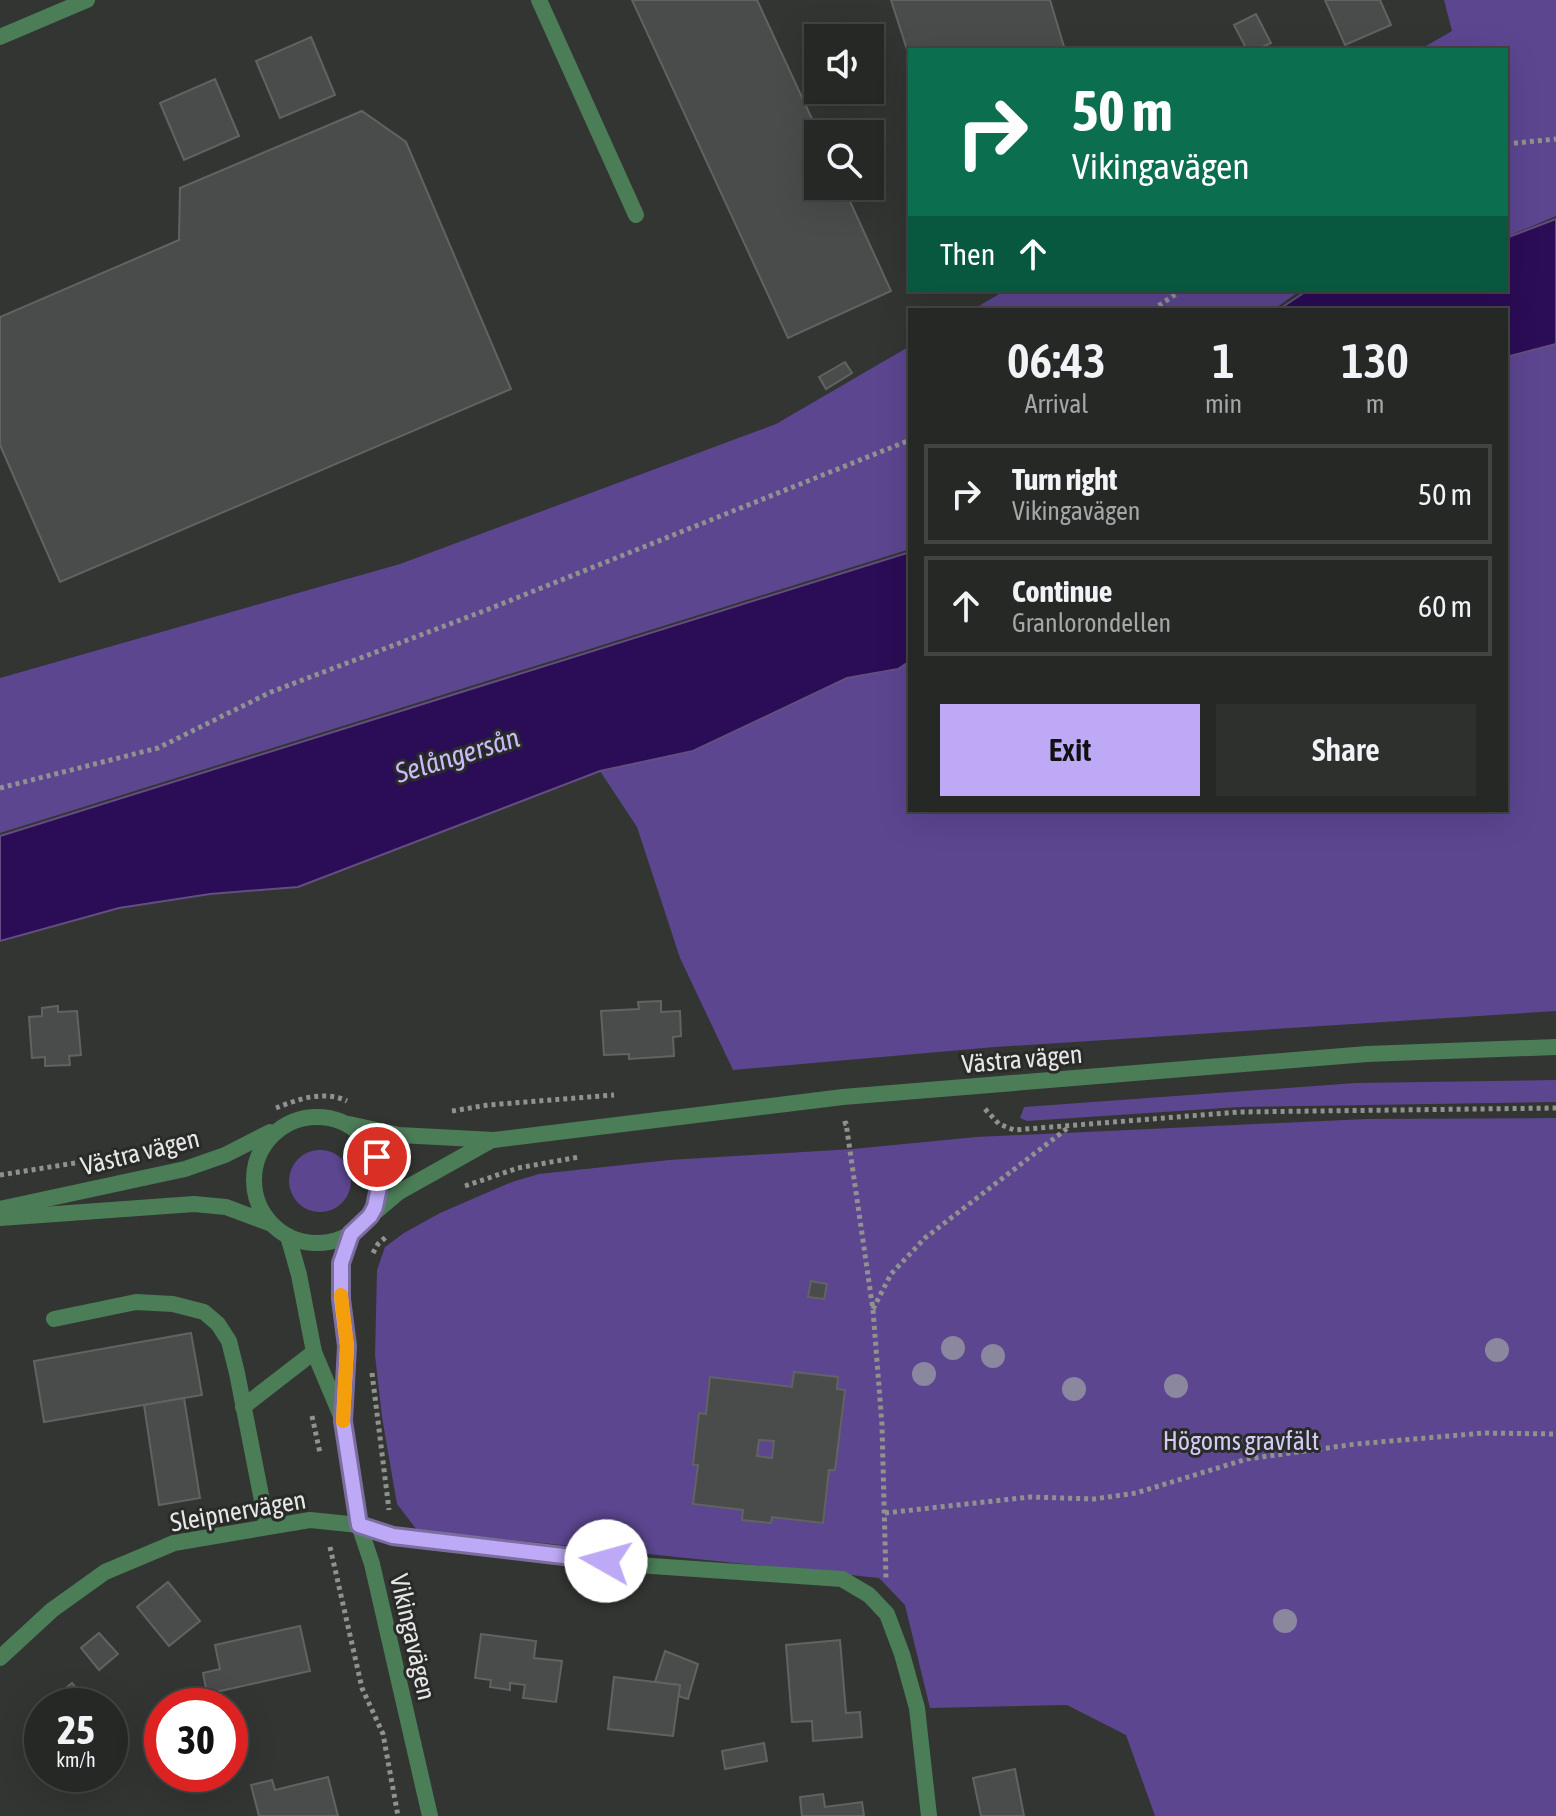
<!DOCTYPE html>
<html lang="en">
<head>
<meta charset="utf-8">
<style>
  body { margin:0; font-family:"Asap Condensed",sans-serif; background:#2e302e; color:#f1f3f6; height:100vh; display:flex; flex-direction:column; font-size:30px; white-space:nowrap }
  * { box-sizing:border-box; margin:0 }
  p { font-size:26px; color:#a4a6a7 }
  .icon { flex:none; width:44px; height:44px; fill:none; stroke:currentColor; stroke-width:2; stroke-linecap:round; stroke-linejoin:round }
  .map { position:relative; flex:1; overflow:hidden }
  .drawer { position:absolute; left:908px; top:308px; width:600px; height:504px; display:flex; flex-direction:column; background:#262826; border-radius:0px; box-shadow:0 8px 32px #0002,0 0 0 2px #424443 }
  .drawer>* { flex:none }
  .guide { position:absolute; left:908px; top:48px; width:600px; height:244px; border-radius:0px; box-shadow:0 8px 32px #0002,0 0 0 2px #424443; background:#0b6e4f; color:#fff; overflow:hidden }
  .tools { position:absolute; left:804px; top:24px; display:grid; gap:16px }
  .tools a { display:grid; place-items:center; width:80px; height:80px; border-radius:0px; background:#262826; box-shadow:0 8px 32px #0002,0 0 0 2px #424443; font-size:40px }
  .speed { position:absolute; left:24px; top:1688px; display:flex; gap:16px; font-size:40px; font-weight:700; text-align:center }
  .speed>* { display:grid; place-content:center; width:104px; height:104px; border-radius:50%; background:#262826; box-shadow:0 8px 32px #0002,0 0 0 2px #424443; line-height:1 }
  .speed small { font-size:20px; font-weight:400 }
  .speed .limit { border:12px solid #d22; background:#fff; color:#111 }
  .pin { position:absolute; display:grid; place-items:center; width:68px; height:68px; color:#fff; margin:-34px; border:4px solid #fff; border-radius:50%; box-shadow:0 2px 8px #0007 }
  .me { position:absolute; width:88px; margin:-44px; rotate:277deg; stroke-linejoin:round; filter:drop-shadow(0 0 6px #0008) }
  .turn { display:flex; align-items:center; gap:28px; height:168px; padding:0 32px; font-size:36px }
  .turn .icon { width:104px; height:104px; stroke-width:2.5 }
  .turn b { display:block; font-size:56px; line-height:68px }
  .then { display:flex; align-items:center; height:76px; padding:0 32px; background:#0003; gap:16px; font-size:30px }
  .eta { display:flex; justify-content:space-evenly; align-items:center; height:136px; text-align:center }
  .eta b { font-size:48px; font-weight:600; line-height:56px }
  .action { display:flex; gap:16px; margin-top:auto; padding:16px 32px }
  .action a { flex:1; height:92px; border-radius:0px; background:#bda9f5; color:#111; font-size:32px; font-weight:600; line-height:92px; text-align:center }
  .action a+a { background:#2e302e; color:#f1f3f6 }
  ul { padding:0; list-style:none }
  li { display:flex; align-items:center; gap:24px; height:100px; margin:0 16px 12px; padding:0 16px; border:4px solid #424443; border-radius:0px }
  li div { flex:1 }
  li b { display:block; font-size:30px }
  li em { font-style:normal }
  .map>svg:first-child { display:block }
</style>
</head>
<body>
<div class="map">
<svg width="1556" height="1816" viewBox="0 0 1556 1816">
  <rect width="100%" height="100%" fill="#333533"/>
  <g fill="#5c4690">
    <path d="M1444 0H1556V216L1506 237V50H1419L1452 31Z"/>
    <path d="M1006 290H1301L1273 310H972Z"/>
    <path d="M1556 344V1011L995 1047 733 1070 680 958 637 827 600 771 693 751 847 678 898 669 910 661V810H1506V357Z"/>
    <path d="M910 346V549L0 833V678L400 564 776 424Z"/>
    <path d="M1556 1080V1102L1239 1107 1027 1121 1020 1118 1024 1107 1356 1083Z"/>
    <path d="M1556 1118V1816H1155L1126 1735 1067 1705 930 1708 905 1605 879 1578 417 1530 397 1504 382 1417 375 1355 377 1270 385 1247 404 1233 440 1213 512 1182 539 1174 669 1160 853 1149 976 1137 1366 1119Z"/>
    <circle cx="320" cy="1181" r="31"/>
  </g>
  <g fill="#2b0c56" stroke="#634e81" stroke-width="2">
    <path d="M1556 219V344L1506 357V310H1278L1308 290H1506V238Z"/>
    <path d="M910 552V661L898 669 847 678 693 751 600 771 298 887 210 894 119 908 0 941V836Z"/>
  </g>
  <g fill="#494c4a" stroke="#616361" stroke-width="2" fill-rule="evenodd">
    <path d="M632 0H757L819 134 818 186H843L891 291 788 338Z"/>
    <path d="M891 0H1050L1065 50H910V59Z"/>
    <path d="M1325 0H1380L1391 25 1345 45Z"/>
    <path d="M1256 14 1271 43 1256 50H1247L1234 25Z"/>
    <path d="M311 37 335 95 280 118 256 61Z"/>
    <path d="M215 79 239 136 184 160 160 103Z"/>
    <path d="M362 111 406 142 511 389 60 582 0 445V317L179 240 180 188Z"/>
    <path d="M845 362 852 373 826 389 819 377Z"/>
    <path d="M661 1001V1012L680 1011 681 1036 673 1037 674 1056 629 1059V1054L604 1055 601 1011 639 1009 638 1002Z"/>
    <path d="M58 1006V1012L77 1011 81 1055 69 1056 70 1065 45 1066V1057L32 1058 29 1017 42 1016V1008Z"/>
    <path d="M811 1281 827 1284 824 1299 808 1297Z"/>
    <path d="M191 1333 202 1395 44 1422 34 1361Z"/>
    <path d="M794 1372 838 1377 837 1389 845 1390 835 1470H829L823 1523 772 1517 771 1523 742 1520 743 1510 693 1504 698 1465H693L699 1413 706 1414 710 1377 792 1387ZM759 1440 774 1441 772 1458 757 1456Z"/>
    <path d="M184 1398 200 1498 159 1505 144 1405Z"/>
    <path d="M168 1582 200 1621 169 1646 137 1607Z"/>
    <path d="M300 1626 310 1671 207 1694 203 1673 220 1669 215 1645Z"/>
    <path d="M99 1633 118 1654 99 1670 81 1648Z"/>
    <path d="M481 1634 536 1641 534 1658 562 1661 556 1702 523 1698 525 1685 510 1683V1690L490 1687 491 1680 475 1678Z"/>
    <path d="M840 1640 846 1713 860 1712 862 1737 813 1741 812 1721 792 1722 786 1645Z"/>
    <path d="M665 1651 698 1664 688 1699 678 1696 680 1685 655 1682Z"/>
    <path d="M614 1677 680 1685 673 1736 608 1729Z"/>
    <path d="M72 1683 91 1706H45Z"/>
    <path d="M42 1709V1737L28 1721Z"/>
    <path d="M764 1743 767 1761 725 1769 722 1751Z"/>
    <path d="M1015 1769 1024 1816H981L973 1778Z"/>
    <path d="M328 1777 338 1816H259L251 1785 272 1780 275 1790Z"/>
    <path d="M823 1794 825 1807 862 1802 864 1816H802L800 1797Z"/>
  </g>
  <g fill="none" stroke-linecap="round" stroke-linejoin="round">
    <g stroke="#909290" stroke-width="5" stroke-dasharray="4 4" stroke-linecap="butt">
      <path d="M1506 144 1556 139"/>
      <path d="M1152 310 1182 290"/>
      <path d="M0 788 158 748 271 692 489 609 910 440"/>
      <path d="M276 1108C298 1099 324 1090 347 1101"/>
      <path d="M985 1109 999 1124 1014 1130 1239 1112 1556 1108"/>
      <path d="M452 1111 488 1105 614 1095"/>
      <path d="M843 1124 846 1123 873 1310 882 1425 886 1579"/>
      <path d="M0 1175 106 1158"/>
      <path d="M465 1186 518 1168 579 1157"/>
      <path d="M373 1253 378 1244 386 1237"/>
      <path d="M873 1309 891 1274 925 1238 1069 1127"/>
      <path d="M372 1373 389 1510"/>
      <path d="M312 1416 320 1453"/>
      <path d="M885 1513 1030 1497 1094 1499 1136 1493 1247 1459 1356 1444 1484 1433 1556 1434"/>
      <path d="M330 1547 362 1688 383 1734 398 1816"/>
    </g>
    <g stroke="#4b7d57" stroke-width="16">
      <path d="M539 0 636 215"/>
      <path d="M54 1319 136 1302 173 1304 204 1312 218 1324 229 1341 237 1373 267 1526"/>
      <path d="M243 1407 314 1352"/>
    </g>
    <g stroke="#4b7d57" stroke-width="16">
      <path d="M0 37 87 0"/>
      <path d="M351 1234 341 1263V1299L347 1346 343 1421 359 1525 372 1564 430 1816"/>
      <path d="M288 1236 299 1275 314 1352 341 1416"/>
      <path d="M0 1658 52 1610 105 1572 174 1543 310 1520 359 1525 393 1536 637 1565 842 1579 869 1595 887 1614 902 1654 917 1708 929 1816"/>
    </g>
    <g stroke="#4b7d57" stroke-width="16">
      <circle cx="317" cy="1180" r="63"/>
      <path d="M349 1124 399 1135 494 1140 843 1097 1367 1054 1556 1047"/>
      <path d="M0 1209 185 1169 225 1155 270 1132"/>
      <path d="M373 1214 399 1192 492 1140"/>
      <path d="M0 1218 194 1204 226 1207 269 1223"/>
    </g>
  </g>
  <g fill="#8b879e">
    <circle cx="953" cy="1348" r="12"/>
    <circle cx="1497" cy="1350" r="12"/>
    <circle cx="993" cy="1356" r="12"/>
    <circle cx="924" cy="1374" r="12"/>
    <circle cx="1176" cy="1386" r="12"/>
    <circle cx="1074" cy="1389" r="12"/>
    <circle cx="1285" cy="1621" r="12"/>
  </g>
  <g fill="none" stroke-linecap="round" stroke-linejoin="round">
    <g stroke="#7b6e9f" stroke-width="20">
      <path id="route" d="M377 1157 381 1177 375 1207 370 1216 351 1234 341 1263V1299L347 1346 343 1421 359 1525 393 1536 606 1561"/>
    </g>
    <use href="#route" stroke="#bda9f5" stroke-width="14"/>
    <path stroke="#f59e0b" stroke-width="14" d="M341 1295 347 1346 343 1421"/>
  </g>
  <g text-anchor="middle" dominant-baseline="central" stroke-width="6" stroke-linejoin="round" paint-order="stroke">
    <g font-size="26" fill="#e6e7e6" stroke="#292b29">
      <text transform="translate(1022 1059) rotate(-5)">Västra vägen</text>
      <text transform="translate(140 1152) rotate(-14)">Västra vägen</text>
      <text transform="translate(238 1511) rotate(-10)">Sleipnervägen</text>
      <text transform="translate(413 1637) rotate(77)">Vikingavägen</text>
    </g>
    <g font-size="26" fill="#d3caf5" stroke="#292b29">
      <text x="1241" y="1441">Högoms gravfält</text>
    </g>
    <g font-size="28" font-style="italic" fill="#c9bafa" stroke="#292b29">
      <text transform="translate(457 755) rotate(-17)">Selångersån</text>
    </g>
  </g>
</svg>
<div class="tools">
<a><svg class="icon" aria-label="sound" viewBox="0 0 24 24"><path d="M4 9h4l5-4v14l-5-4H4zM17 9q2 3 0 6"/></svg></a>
<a><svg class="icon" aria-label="search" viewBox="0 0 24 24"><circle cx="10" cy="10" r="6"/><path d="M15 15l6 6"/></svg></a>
</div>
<div class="speed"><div>25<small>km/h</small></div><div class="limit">30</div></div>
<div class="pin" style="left:377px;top:1157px;background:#d93025"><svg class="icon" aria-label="arrive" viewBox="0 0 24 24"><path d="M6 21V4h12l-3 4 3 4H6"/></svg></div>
<svg class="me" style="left:606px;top:1561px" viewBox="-20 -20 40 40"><circle r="19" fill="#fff"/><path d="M0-13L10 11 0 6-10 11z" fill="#bda9f5"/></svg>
<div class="guide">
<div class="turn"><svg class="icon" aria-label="right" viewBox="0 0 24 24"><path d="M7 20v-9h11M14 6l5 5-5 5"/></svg><div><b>50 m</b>Vikingavägen</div></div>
<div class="then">Then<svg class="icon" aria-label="ahead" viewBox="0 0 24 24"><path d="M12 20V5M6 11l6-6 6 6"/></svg></div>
</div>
<section class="drawer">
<div class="eta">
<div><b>06:43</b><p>Arrival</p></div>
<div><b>1</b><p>min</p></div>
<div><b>130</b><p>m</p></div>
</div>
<ul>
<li><svg class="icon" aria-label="right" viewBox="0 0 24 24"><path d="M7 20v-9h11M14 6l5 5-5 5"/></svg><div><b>Turn right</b><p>Vikingavägen</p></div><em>50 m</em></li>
<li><svg class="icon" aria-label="ahead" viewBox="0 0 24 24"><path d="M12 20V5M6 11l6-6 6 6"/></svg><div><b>Continue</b><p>Granlorondellen</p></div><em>60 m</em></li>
</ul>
<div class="action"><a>Exit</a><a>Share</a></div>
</section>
</div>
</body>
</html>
